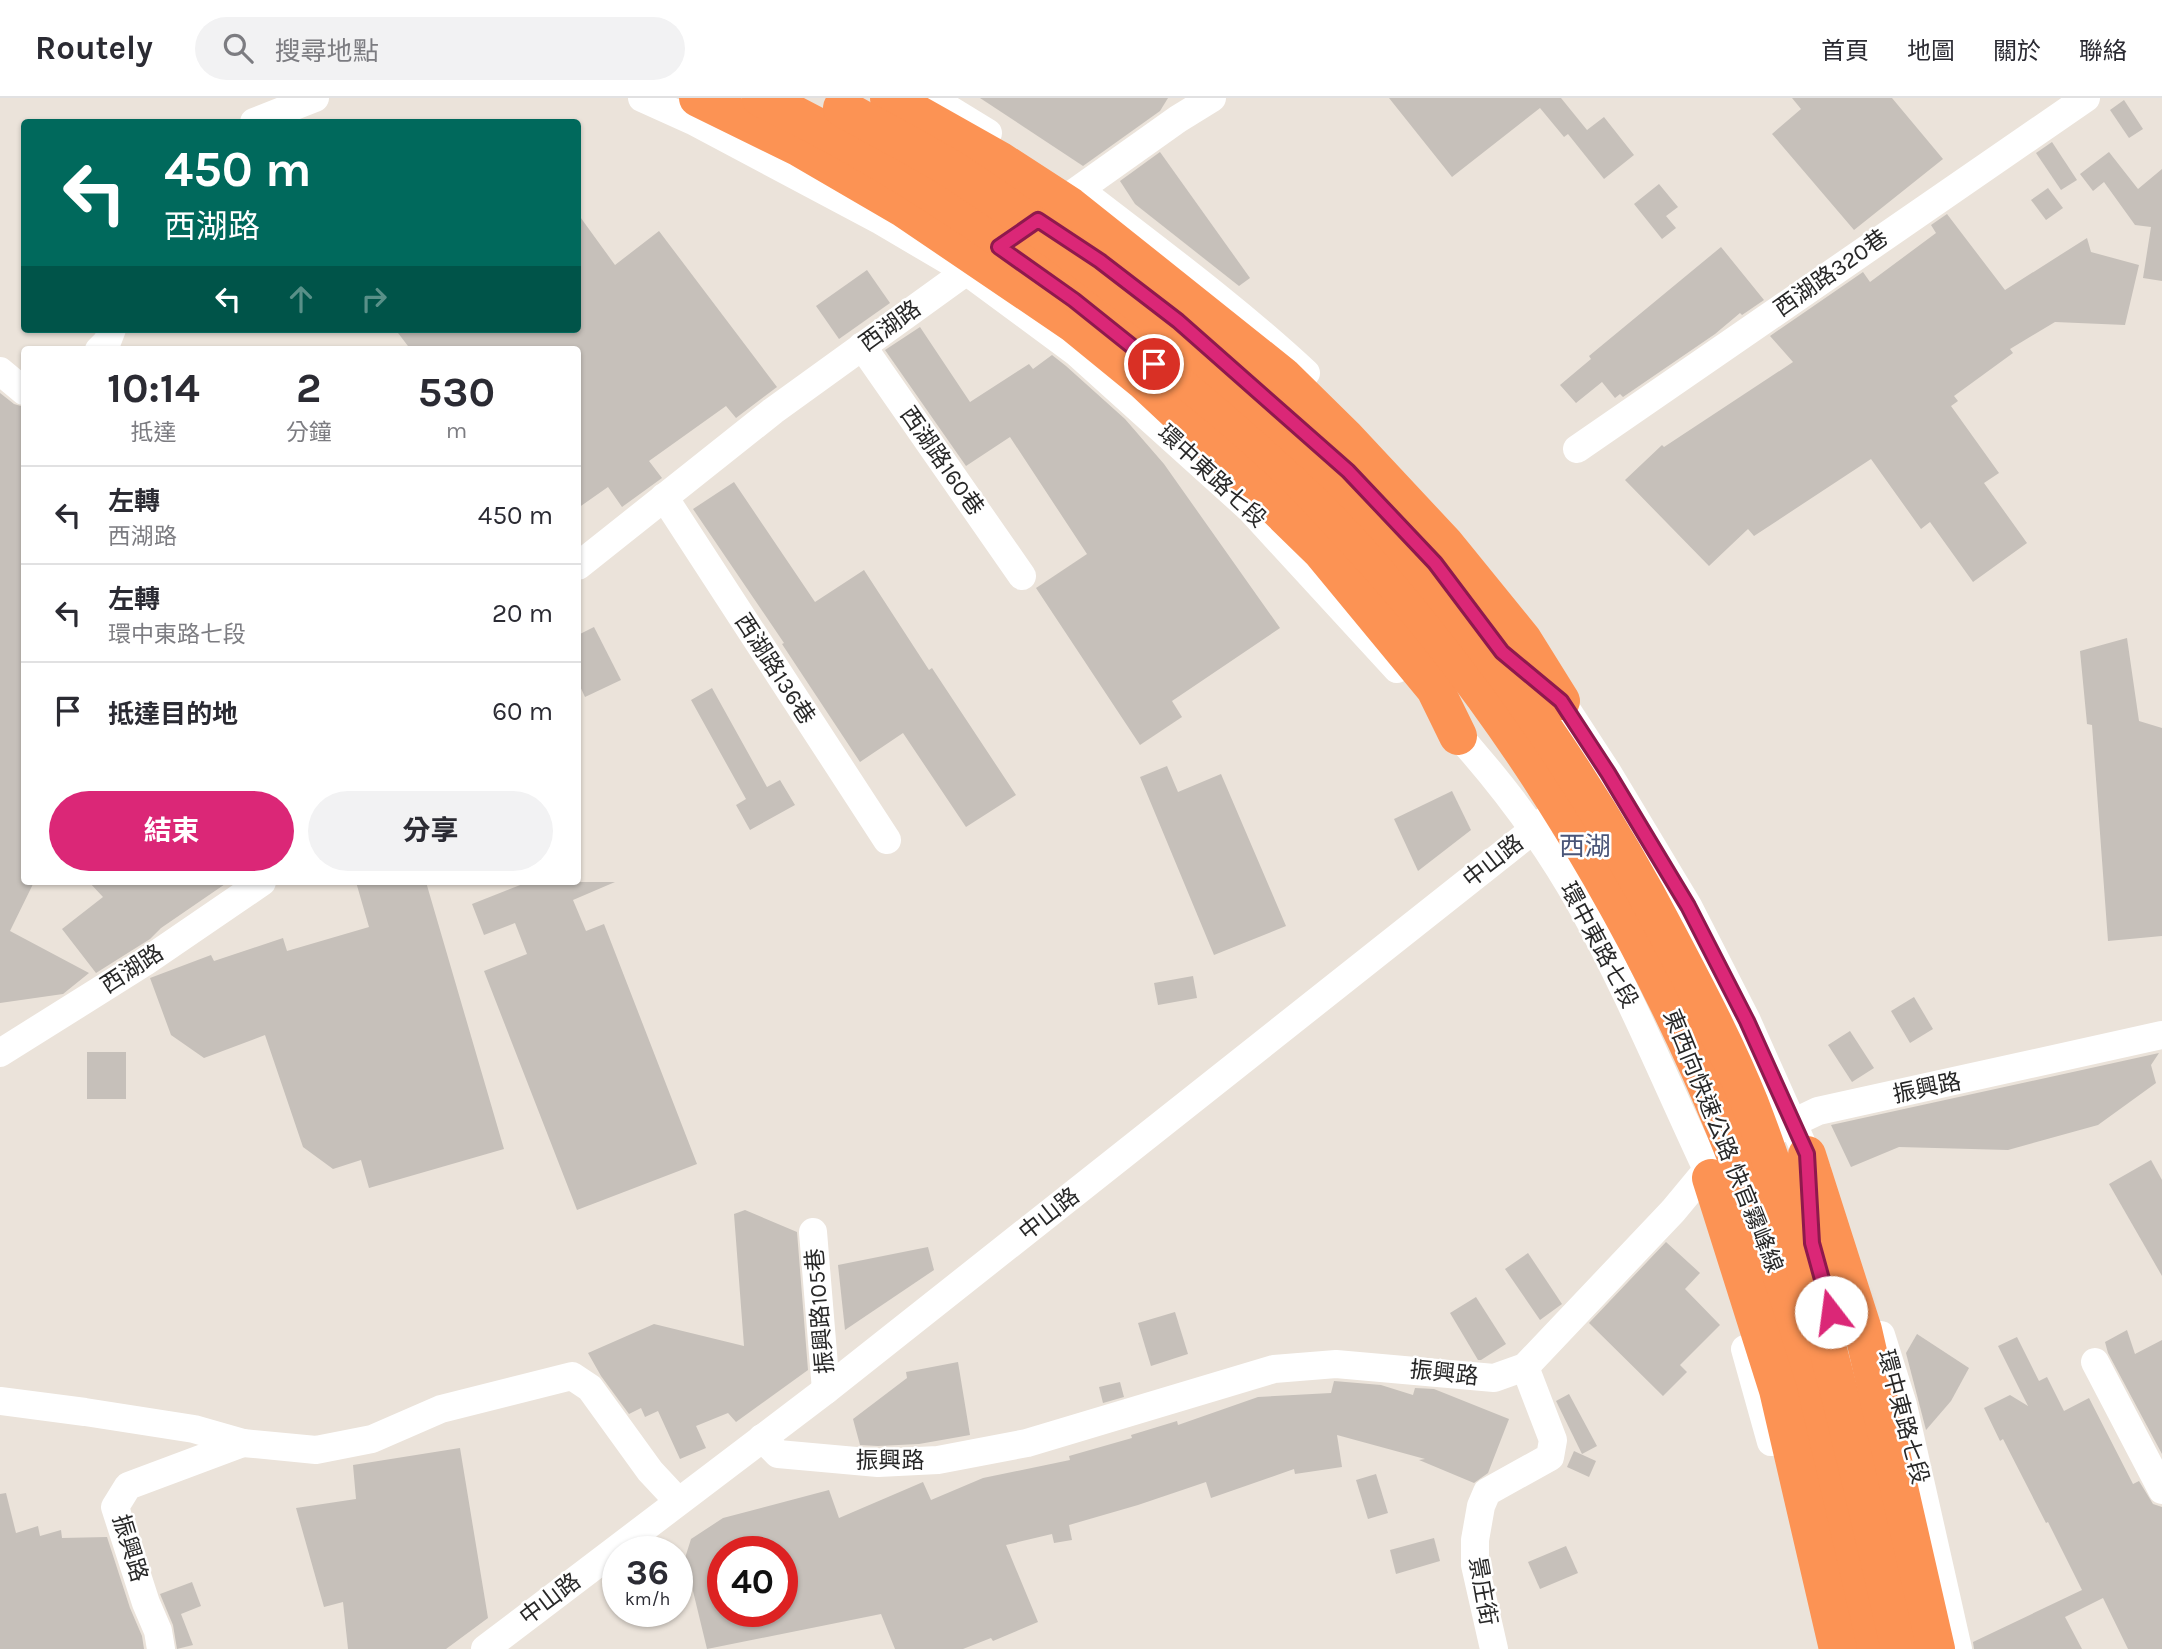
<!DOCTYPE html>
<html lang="zh-TW">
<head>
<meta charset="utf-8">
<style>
  body { margin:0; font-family:Karla,"Noto Sans TC",sans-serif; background:#f2f2f3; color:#2b2b33; height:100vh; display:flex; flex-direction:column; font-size:26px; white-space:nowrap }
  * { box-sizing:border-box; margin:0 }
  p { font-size:23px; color:#7c7c81 }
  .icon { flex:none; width:38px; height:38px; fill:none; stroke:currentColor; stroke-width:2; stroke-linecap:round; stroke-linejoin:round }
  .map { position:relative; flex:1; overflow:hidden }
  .sheet { position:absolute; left:21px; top:248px; width:560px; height:539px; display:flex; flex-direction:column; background:#fff; border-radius:7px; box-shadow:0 2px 5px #0004 }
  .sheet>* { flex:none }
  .banner { position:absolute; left:21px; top:21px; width:560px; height:214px; border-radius:7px; box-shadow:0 2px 5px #0004; background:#00695c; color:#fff; overflow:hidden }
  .speed { position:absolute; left:602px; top:1438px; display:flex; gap:14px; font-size:35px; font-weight:700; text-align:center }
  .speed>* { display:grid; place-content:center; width:91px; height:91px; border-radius:50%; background:#fff; box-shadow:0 2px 5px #0004; line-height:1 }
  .speed small { font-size:18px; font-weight:400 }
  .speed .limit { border:10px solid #d22; background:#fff; color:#111 }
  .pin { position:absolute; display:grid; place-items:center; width:60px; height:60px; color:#fff; margin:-30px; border:4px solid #fff; border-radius:50%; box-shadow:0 2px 7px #0007 }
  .me { position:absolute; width:77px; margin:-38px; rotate:345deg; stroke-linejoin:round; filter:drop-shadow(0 0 5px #0008) }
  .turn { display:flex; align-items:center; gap:24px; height:147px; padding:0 28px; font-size:32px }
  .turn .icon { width:91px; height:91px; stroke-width:2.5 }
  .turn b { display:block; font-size:49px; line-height:60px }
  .lanes { display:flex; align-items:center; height:66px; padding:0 28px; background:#0003; justify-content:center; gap:35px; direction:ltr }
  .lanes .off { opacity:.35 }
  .eta { display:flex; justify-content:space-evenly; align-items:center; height:119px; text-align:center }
  .eta b { font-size:42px; font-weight:700; line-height:49px }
  .button { display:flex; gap:14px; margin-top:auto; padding:14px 28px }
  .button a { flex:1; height:80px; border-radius:42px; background:#db2777; color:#fff; font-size:28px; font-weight:700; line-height:80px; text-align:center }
  .button a+a { background:#f2f2f3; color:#2b2b33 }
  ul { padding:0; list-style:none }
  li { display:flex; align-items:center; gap:21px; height:98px; padding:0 28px; border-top:2px solid #e1e1e2 }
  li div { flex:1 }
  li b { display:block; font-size:26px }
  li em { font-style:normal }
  header { display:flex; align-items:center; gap:42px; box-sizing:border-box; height:98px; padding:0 35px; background:#fff; border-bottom:2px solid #e1e1e2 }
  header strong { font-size:33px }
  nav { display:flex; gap:38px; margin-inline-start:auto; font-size:24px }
  .search { width:490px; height:63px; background:#f2f2f3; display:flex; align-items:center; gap:18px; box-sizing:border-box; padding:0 24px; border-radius:38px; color:#7c7c81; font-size:26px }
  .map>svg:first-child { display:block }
</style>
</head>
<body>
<header>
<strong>Routely</strong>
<div class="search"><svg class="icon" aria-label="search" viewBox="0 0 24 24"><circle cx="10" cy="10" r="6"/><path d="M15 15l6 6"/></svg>搜尋地點</div>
<nav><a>首頁</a><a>地圖</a><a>關於</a><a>聯絡</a></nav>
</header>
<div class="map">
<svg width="2162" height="1551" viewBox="0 0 2162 1551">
  <rect width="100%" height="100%" fill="#ebe3da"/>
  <g fill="#c6c0ba" fill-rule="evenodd">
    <path d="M980 0H1168L1160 13 1083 68Z"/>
    <path d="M1389 0H1561L1587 32 1604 19 1634 57 1604 81 1568 36 1564 39 1540 10 1452 79Z"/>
    <path d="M1792 0H1892L1943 61 1854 132 1772 36 1801 11Z"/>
    <path d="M2124 2 2143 31 2129 40 2110 12Z"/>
    <path d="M2052 44 2077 82 2061 92 2036 55Z"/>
    <path d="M1160 54 1250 180 1239 188 1135 106 1120 83Z"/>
    <path d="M2109 54 2138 91 2162 71V183L2143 180 2151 129 2135 127 2104 84 2093 93 2080 76Z"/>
    <path d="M1659 86 1678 109 1666 118 1676 130 1662 141 1634 106Z"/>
    <path d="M2048 90 2063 110 2046 122 2031 102Z"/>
    <path d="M578 116 615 167 659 133 777 289 736 320 726 308 649 363 662 380 622 409 608 389 578 410V252H411L395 231H578Z"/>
    <path d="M1947 116 2005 192 2087 140 2091 154 2139 167 2125 227 2055 224 2010 251 2013 255 1954 298 1958 303 1951 308 1999 375 1984 385 2027 445 1973 484 1930 424 1921 431 1871 361 1754 438 1748 431 1709 468 1625 382 1662 347 1664 349 1793 264 1770 238 1863 174 1870 184 1936 135 1931 127Z"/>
    <path d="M1721 149 1764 202 1742 217 1740 215 1715 236 1623 299 1620 296 1615 300 1602 284 1576 305 1560 287 1591 261 1589 258Z"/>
    <path d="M867 172 890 205 839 241 816 208Z"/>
    <path d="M920 229 970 304 1029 266 1033 271 1052 257 1066 268 1125 321 1164 366 1280 530 1172 603 1182 619 1140 647 1036 490 1087 456 1010 339 966 368 885 252Z"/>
    <path d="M0 295 14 306 24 309V784H34L10 833 89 875 63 896 0 905Z"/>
    <path d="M734 384 815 504 864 472 929 572 932 570 1016 697 966 729 903 635 860 664 782 546 784 545 693 411Z"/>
    <path d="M594 529 621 582 585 599 578 584V537Z"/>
    <path d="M2127 540 2139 623 2162 630V838L2108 843 2092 627 2087 626 2080 553Z"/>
    <path d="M712 590 767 689 780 682 795 707 750 732 736 707 746 701 691 602Z"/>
    <path d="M1167 668 1178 694 1221 676 1286 828 1214 857 1140 679Z"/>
    <path d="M1452 693 1471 732 1418 773 1394 721Z"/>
    <path d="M89 784H228L161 830 150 841 96 875 62 831 103 799Z"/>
    <path d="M356 784H426L504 1051 369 1090 361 1062 333 1071 303 1049 265 937 204 960 171 937 150 880 211 857 214 863 283 840 287 853 369 829Z"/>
    <path d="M528 784H615L573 802 586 833 604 826 697 1066 577 1112 484 873 527 856 515 825 484 837 472 806Z"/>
    <path d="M1193 878 1197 900 1158 907 1154 885Z"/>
    <path d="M1914 899 1933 931 1910 945 1891 913Z"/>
    <path d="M1850 933 1874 970 1852 984 1828 947Z"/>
    <rect x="87" y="954" width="39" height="47"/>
    <path d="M2159 955 2151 967 2156 985 2098 1027 2008 1052 1899 1049 1851 1069 1831 1027Z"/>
    <path d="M2151 1062 2162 1082V1178L2109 1086Z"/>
    <path d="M745 1112 797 1134 808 1272 736 1324 728 1315 696 1328 706 1350 680 1361 658 1313 645 1319 641 1310 629 1316 601 1278 588 1255 654 1226 744 1248 734 1116Z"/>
    <path d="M1666 1144 1700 1175 1685 1191 1720 1227 1680 1267 1687 1274 1663 1298 1589 1225Z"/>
    <path d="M928 1149 934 1172 845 1232 838 1167Z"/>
    <path d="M1528 1155 1562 1206 1540 1222 1505 1171Z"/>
    <path d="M1476 1199 1506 1246 1481 1262H1478L1450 1215Z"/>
    <path d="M1175 1214 1188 1256 1151 1268 1138 1225Z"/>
    <path d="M2127 1232 2135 1256 2162 1242V1356L2108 1255 2105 1244Z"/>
    <path d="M1917 1236 1969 1270 1951 1303 1926 1332 1906 1255Z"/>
    <path d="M2017 1239 2039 1283 2047 1279 2064 1313 2089 1300 2133 1386 2139 1383 2153 1406 2162 1409V1551H2128L2103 1500 2065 1519 2082 1551H1974L1973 1544 2082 1492 2048 1424 2046 1425 2003 1341 2000 1343 1984 1310 2010 1297 2028 1308 1998 1248Z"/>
    <path d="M958 1264 970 1337 919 1346 878 1348 860 1347 853 1321 907 1280 906 1274Z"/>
    <path d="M1334 1283 1381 1287 1413 1297 1415 1290 1434 1291 1509 1321 1488 1375 1474 1385 1419 1362 1425 1361 1337 1337 1342 1369 1295 1376 1294 1371 1211 1400 1206 1384 1138 1407 1069 1427 1072 1442 1054 1445 1052 1436 1006 1447 1038 1524 993 1543 991 1540 963 1551H895L881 1516 707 1551 685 1460 691 1441 723 1420 829 1392 839 1420 923 1384 931 1402 983 1380 1070 1362 1069 1358 1132 1340 1131 1337 1177 1323 1178 1327 1258 1299 1331 1295ZM723 1454H782V1514H723Z"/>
    <path d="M1120 1284 1124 1299 1103 1305 1099 1289Z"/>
    <path d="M1569 1296 1597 1348 1582 1356 1556 1303Z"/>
    <path d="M460 1350 488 1520 446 1551H348L343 1504 324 1509 296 1410 356 1401 353 1367Z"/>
    <path d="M1574 1353 1596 1363 1589 1379 1567 1369Z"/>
    <path d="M1376 1376 1388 1415 1368 1421 1356 1382Z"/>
    <path d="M6 1395 16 1435 38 1428 40 1438 61 1432 62 1440 107 1439 130 1510 142 1538 144 1551H0V1396Z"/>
    <path d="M1434 1440 1440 1463 1396 1476 1390 1452Z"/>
    <path d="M1566 1448 1578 1475 1540 1491 1528 1464Z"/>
    <path d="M192 1484 201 1508 181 1516 193 1547 177 1551 173 1527 160 1496Z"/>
  </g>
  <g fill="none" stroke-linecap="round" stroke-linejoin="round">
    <g stroke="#fff" stroke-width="28">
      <path d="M642 0 693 23 881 123 966 173 1077 255 1250 411 1397 571"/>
      <path d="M931 0 988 35"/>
      <path d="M254 24 315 0"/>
      <path d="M1085 96C1160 154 1236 210 1306 275"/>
      <path d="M1064 102 1178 21 1212 0"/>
      <path d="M862 248 1022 478"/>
      <path d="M99 252 107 244 112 231"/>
      <path d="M0 273 24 293"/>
      <path d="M1577 351 2086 0"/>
      <path d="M664 399 887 742"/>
      <path d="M578 468 773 313 978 165"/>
      <path d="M1554 586 1561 603 1608 675 1688 808 1747 923 1807 1057 1817 1072"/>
      <path d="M1446 624C1497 679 1544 741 1581 807 1630 896 1668 989 1711 1080V1097"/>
      <path d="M0 955 145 864 262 784"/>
      <path d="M1778 1032 1818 1013 2162 937"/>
      <path d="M813 1134 826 1292"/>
      <path d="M1881 1237 1903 1307 1958 1551"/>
      <path d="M1745 1251 1771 1344"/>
      <path d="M2095 1264 2162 1392"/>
      <path d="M0 1303 85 1314 194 1331 243 1345 316 1352 372 1341 441 1311 572 1278 590 1290 650 1373 678 1403"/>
      <path d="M762 1340 778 1356 878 1365 938 1362 1027 1345 1274 1271 1336 1266 1494 1280 1525 1269 1673 1113 1707 1072 1719 1066"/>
      <path d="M161 1551 158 1533 146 1505 115 1409 128 1388 243 1345"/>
      <path d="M485 1551 826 1292 1547 721"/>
      <path d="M1494 1551 1475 1467V1442L1481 1408 1487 1394 1550 1359 1553 1342 1525 1269"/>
    </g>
    <g stroke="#fc9354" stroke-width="38">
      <path d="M698 0 800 50 903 110 1074 226 1145 284 1222 356 1321 453 1435 591 1458 638"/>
      <path d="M761 0C893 63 1014 145 1129 237 1178 276 1229 315 1275 358 1304 384 1331 415 1358 444 1540 642 1685 899 1771 1155 1814 1284 1840 1418 1870 1551"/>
      <path d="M889 0 999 62 1070 108 1283 278 1345 339 1445 446 1523 542 1561 603"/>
      <path d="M842 10C879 31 917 50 953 72 1051 136 1144 207 1233 283 1292 334 1351 386 1401 445 1505 566 1596 698 1669 839 1698 894 1727 949 1750 1006 1818 1183 1857 1367 1900 1551"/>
      <path d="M1807 1057 1863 1232 1936 1551"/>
      <path d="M1711 1080 1778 1292 1838 1551"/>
    </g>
  </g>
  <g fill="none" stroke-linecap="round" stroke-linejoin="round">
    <g stroke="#8e194d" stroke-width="18">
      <path id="route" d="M1154 266 1074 202 999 149 1038 122 1100 163 1178 223 1348 373 1435 465 1502 554 1561 603 1608 675 1688 808 1747 923 1807 1056 1812 1145 1831 1214"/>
    </g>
    <use href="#route" stroke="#db2777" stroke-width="12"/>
  </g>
  <g text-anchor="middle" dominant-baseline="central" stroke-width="5" stroke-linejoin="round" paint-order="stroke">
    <g font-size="23" fill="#282828" stroke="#fff">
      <text transform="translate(1831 175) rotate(-35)">西湖路320巷</text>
      <text transform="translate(890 228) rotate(-36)">西湖路</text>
      <text transform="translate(942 363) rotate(55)">西湖路160巷</text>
      <text transform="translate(1212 378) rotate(43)">環中東路七段</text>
      <text transform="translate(775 571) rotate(57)">西湖路136巷</text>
      <text transform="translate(1493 763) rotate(-38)">中山路</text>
      <text transform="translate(1599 847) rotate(62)">環中東路七段</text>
      <text transform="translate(132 871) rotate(-33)">西湖路</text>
      <text transform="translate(1927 990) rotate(-12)">振興路</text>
      <text transform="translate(1723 1043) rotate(68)">東西向快速公路 快官霧峰線</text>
      <text transform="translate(1049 1116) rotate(-38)">中山路</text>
      <text transform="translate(820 1213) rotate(-95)">振興路105巷</text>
      <text transform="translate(1444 1275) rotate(6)">振興路</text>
      <text transform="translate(1903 1319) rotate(75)">環中東路七段</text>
      <text x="890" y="1362">振興路</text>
      <text transform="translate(130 1450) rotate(73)">振興路</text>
      <text transform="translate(1483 1493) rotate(80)">景庄街</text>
      <text transform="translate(550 1501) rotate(-37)">中山路</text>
    </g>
    <g font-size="26" fill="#4a5578" stroke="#fff">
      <text x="1585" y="748">西湖</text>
    </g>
  </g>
</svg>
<div class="speed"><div>36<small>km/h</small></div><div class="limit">40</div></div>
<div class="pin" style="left:1154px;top:266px;background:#d93025"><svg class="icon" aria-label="arrive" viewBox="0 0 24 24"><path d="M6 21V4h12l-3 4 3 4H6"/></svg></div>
<svg class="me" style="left:1831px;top:1214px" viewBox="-20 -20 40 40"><circle r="19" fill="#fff"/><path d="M0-13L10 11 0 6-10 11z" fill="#db2777"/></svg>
<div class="banner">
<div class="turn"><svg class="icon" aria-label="left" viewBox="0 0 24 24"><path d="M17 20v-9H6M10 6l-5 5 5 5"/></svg><div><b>450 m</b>西湖路</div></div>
<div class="lanes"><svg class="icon" aria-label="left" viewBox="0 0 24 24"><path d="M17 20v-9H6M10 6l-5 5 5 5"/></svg><svg class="icon off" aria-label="ahead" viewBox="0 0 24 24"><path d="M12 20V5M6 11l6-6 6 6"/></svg><svg class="icon off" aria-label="right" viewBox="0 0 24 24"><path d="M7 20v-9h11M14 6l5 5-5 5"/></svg></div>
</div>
<section class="sheet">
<div class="eta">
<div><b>10:14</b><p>抵達</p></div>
<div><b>2</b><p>分鐘</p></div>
<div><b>530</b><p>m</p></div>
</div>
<ul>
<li><svg class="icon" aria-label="left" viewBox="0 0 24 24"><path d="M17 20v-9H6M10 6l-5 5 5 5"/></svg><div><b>左轉</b><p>西湖路</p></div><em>450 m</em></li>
<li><svg class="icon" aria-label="left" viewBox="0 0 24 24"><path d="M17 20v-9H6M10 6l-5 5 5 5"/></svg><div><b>左轉</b><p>環中東路七段</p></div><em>20 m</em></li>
<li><svg class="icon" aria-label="arrive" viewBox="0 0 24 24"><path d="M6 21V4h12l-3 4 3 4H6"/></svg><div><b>抵達目的地</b></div><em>60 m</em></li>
</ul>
<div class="button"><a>結束</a><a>分享</a></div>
</section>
</div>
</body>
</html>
